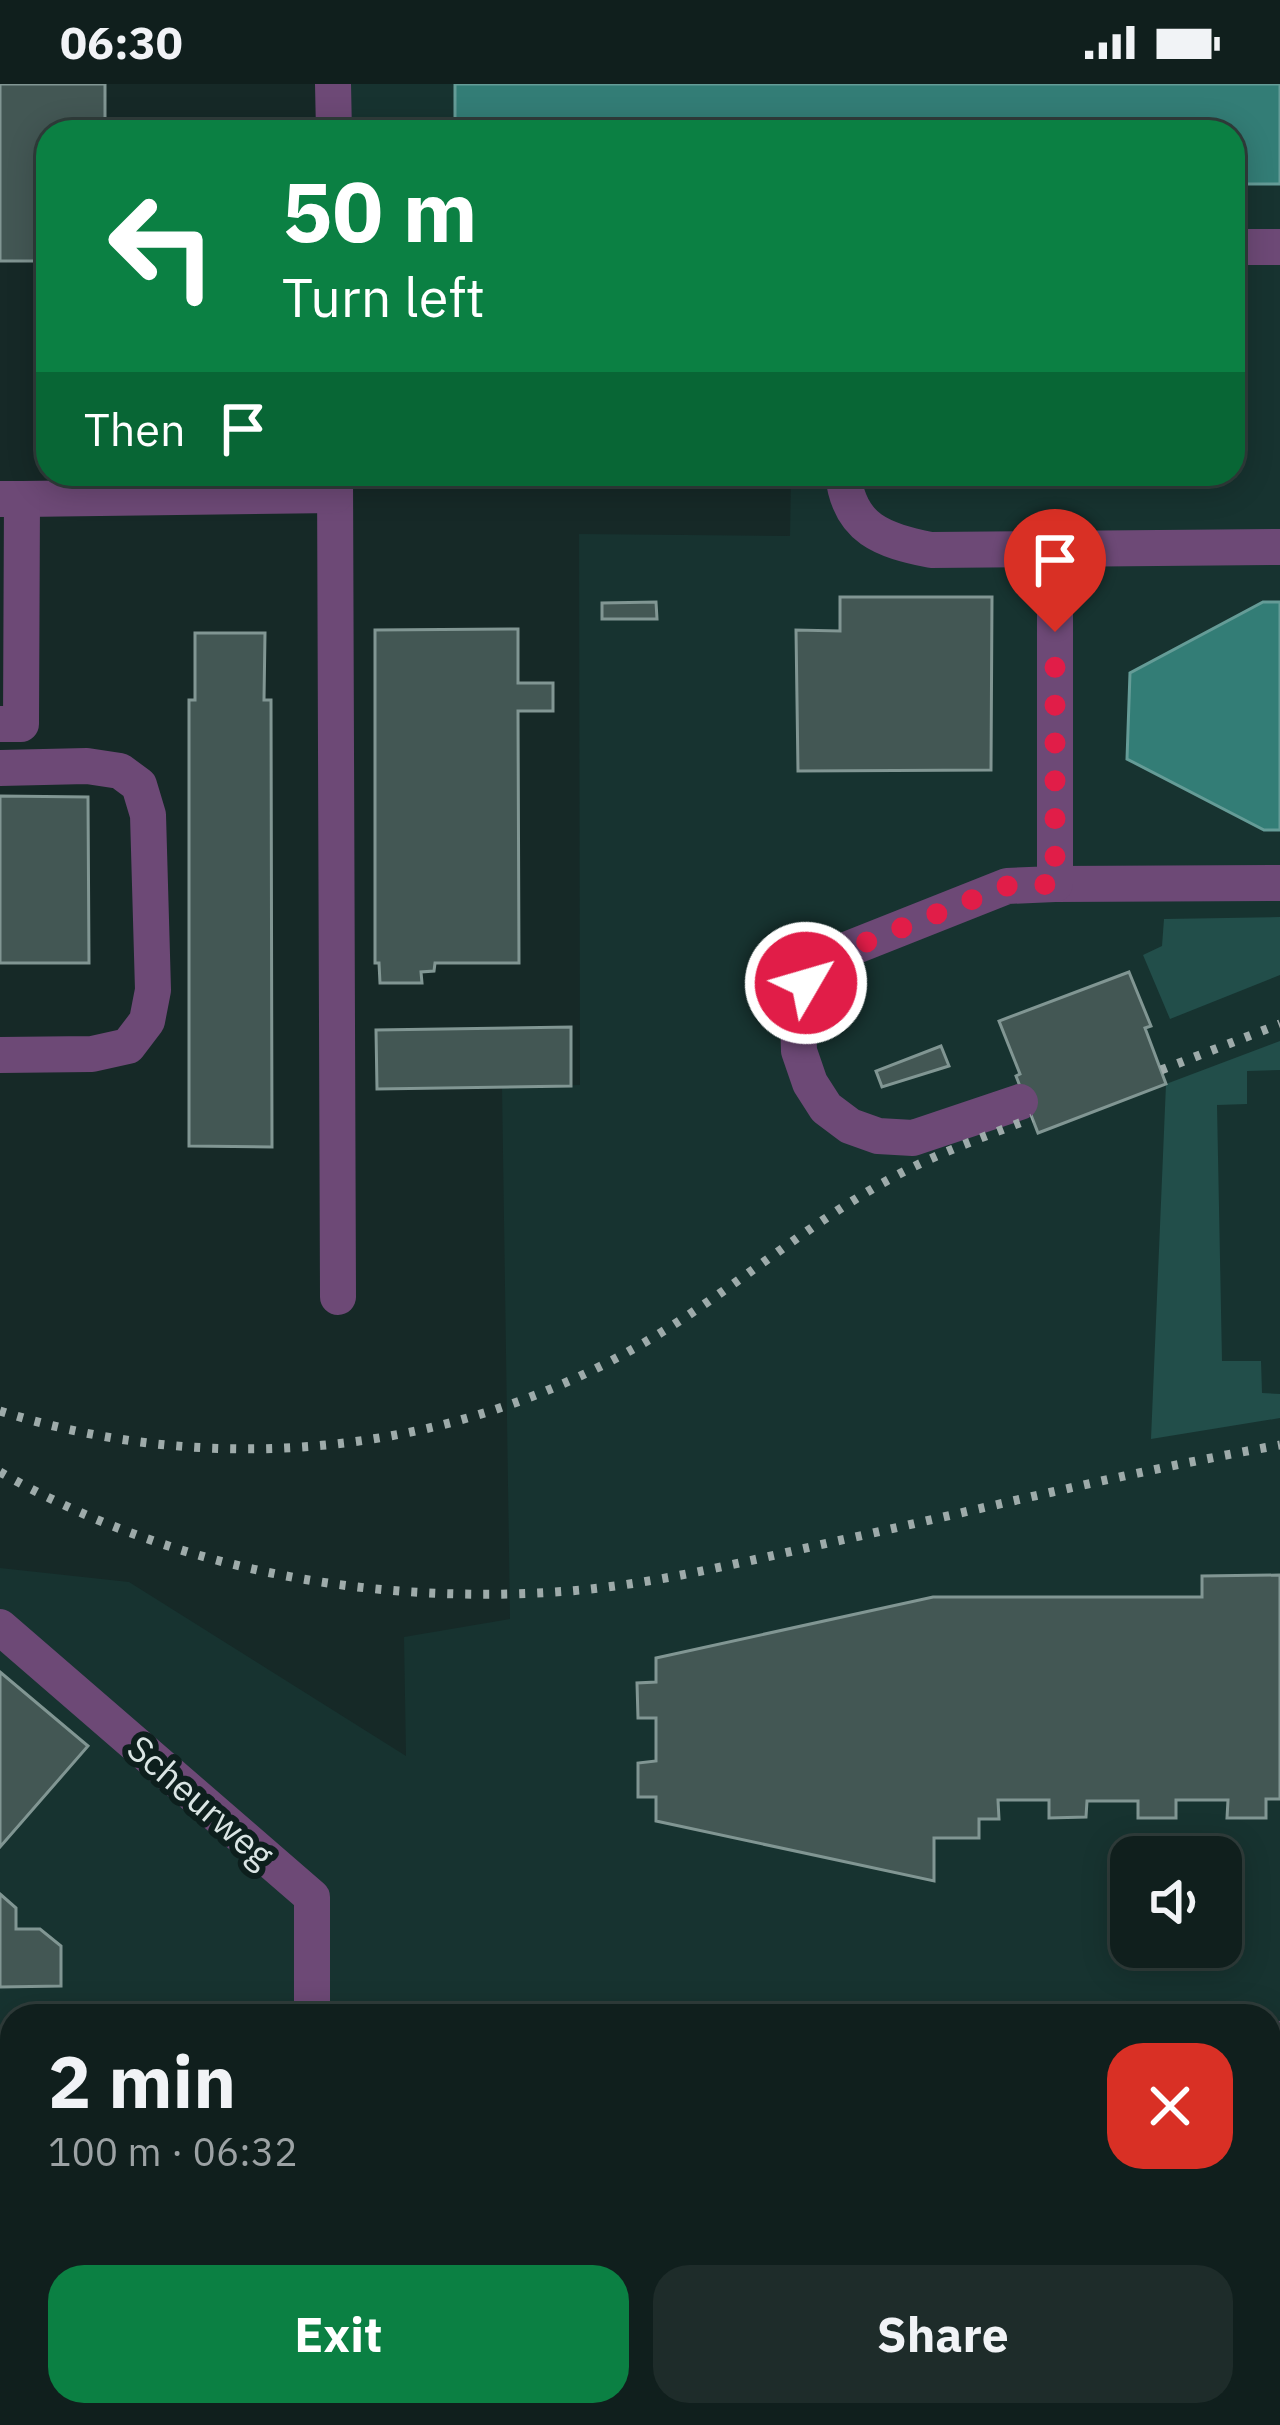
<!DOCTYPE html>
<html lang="en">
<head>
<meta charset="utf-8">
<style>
  body { margin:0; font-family:"IBM Plex Sans",sans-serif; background:#1e2c2a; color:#f1f3f6; height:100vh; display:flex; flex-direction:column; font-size:45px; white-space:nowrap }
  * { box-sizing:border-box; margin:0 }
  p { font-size:39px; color:#9ca2a4 }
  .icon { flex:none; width:66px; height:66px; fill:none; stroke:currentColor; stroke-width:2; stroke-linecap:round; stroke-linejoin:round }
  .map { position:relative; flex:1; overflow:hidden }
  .panel { position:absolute; left:0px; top:1920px; width:1281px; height:423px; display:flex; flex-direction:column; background:#101f1d; border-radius:36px 36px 0 0; box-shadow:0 6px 30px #0003,0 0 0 3px #303d3b }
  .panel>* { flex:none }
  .hud { position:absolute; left:36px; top:36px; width:1209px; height:366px; border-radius:36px; box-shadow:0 6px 30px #0003,0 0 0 3px #303d3b; background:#0b8043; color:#fff; overflow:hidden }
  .controls { position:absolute; left:1110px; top:1752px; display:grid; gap:24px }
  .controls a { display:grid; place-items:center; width:132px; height:132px; border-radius:24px; background:#101f1d; box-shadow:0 6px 30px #0003,0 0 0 3px #303d3b; font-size:60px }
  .pin { position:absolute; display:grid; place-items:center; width:102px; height:102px; color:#fff; margin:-123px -51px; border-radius:50% 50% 50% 0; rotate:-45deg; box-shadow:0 0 12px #0007 }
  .pin .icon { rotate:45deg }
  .me { position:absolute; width:132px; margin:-66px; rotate:52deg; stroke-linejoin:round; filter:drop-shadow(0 0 9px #0008) }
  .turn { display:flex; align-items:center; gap:42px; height:252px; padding:0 48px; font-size:54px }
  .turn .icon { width:156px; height:156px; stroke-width:2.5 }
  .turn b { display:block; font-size:84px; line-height:102px }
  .then { display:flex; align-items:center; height:114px; padding:0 48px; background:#0003; gap:24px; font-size:45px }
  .round { display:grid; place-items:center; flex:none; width:126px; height:126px; border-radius:36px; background:#1e2c2a }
  .headline { display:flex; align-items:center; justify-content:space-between; height:204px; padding:0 48px }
  h1 { font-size:72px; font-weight:700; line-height:90px }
  .cta { display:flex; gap:24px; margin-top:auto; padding:24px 48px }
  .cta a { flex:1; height:138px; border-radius:36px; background:#0b8043; color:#fff; font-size:48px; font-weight:700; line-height:138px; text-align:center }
  .cta a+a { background:#1e2c2a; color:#f1f3f6 }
  .status { display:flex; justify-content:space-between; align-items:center; height:84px; padding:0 60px; background:#101f1d; direction:ltr }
  .status svg { height:33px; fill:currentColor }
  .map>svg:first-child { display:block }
</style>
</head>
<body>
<div class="status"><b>06:30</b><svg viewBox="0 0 49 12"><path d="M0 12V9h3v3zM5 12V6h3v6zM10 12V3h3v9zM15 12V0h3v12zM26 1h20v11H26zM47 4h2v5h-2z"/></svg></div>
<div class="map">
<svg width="1280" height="2341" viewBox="0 0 1280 2341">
  <rect width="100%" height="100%" fill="#162927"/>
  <g fill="#173330" fill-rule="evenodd">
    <rect x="350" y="0" width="105" height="48"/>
    <path d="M1233 100H1280V2341H0V1484L129 1498 406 1672 404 1553 510 1535 502 1003 580 1001 579 450 790 452 791 390H1233ZM1131 1773H1221V1863H1131ZM12 1932H1269V2331H12Z"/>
  </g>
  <g fill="#224e4a">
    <path d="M1280 833V891L1170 935 1143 871 1162 862 1164 835Z"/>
    <path d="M1280 957V986L1247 987V1020L1217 1021 1222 1277H1261L1262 1309 1280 1310V1334L1151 1355 1166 1000Z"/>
  </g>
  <g fill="#337d76" stroke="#659c97" stroke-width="3">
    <path d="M455 0H1280V100H1233V48H455Z"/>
    <path d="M1263 518H1280V746H1264L1127 675 1130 589Z"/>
  </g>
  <g fill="#435754" stroke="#819693" stroke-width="3">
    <path d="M0 0H105V48H48V177H0Z"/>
    <path d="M840 513H992L991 686 798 687 796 546 840 547Z"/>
    <path d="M656 518 657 535H602V519Z"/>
    <path d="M518 545V599H553V627H518L519 879H435L434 887 421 888 422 899H380L379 879H375V546Z"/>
    <path d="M195 549H265L264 616H271L272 1063 189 1062V616H195Z"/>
    <path d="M0 712 88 713 89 879H0Z"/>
    <path d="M1129 888 1151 942 1145 944 1166 1000 1038 1049 1016 992 1020 990 999 937Z"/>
    <path d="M571 943V1002L377 1005 376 946Z"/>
    <path d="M941 962 949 982 882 1003 876 987Z"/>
    <path d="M1280 1491V1715H1266V1734H1227L1228 1716H1176V1734H1138V1717H1087L1086 1733 1049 1734V1716H998L999 1735H979V1754H934V1797L656 1737V1713H638V1679L656 1677V1634H638L637 1599 656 1598V1574L933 1513H1202V1492Z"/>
    <path d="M0 1588 88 1662 0 1763Z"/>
    <path d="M0 1810 16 1824V1845H40L61 1862V1902L0 1903Z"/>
    <path d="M0 2027H12V2331H247V2341H0Z"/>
    <path d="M384 2331H901L902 2341H385Z"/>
  </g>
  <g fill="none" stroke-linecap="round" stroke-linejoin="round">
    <g stroke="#6d4976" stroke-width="36">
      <path d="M333 0 334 48"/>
      <path d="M1233 163H1280"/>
      <path d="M335 390 338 1213"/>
      <path d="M843 390C849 446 883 456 931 466L1280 463"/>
      <path d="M22 415 335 411"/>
      <path d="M0 640H21L22 415H1"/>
      <path d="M0 684 87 682 120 687 139 701 148 731 153 906 147 937 128 962 92 970 0 971"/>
      <path d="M1055 800 1280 799"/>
      <path d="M1020 1018 913 1054 878 1052 850 1042 826 1024 810 999 799 967 798 933 806 899 828 873 1007 802 1055 800V464"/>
      <path d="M0 1543 312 1813V1932"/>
      <path d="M1269 1955H1280"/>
      <path d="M0 1960H12"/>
      <path d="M314 2331 315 2341"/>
    </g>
    <g stroke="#9eabaa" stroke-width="9" stroke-dasharray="6 12" stroke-linecap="butt">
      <path d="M1161 986 1280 940"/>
      <path d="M0 1327C209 1393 441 1373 633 1265 723 1215 800 1144 890 1095 935 1070 984 1053 1032 1034"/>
      <path d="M0 1388C172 1486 373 1522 569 1507 656 1500 743 1478 828 1459 978 1426 1128 1388 1280 1361"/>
    </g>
  </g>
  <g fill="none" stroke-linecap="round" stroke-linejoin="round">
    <path stroke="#e11d48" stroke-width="21" stroke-dasharray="0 37.8" d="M806 899 828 873 864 859 1006 802 1055 800V548"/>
  </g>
  <g text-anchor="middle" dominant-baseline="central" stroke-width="12" stroke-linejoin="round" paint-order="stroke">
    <g font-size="36" fill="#dae5e4" stroke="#0d1f1d">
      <text transform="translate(201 1717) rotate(41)">Scheurweg</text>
    </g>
  </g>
</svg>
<div class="controls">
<a><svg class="icon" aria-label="sound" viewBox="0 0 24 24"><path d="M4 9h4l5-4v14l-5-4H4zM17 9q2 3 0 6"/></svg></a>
</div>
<div class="pin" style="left:1055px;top:548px;background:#d93025"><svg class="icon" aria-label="arrive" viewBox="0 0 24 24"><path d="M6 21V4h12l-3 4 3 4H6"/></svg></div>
<svg class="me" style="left:806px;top:899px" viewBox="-20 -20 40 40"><circle r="17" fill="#e11d48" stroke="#fff" stroke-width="3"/><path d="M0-11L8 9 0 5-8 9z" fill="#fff"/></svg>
<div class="hud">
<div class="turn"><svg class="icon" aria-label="left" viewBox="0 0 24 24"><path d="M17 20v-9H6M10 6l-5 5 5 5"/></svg><div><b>50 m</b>Turn left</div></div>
<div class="then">Then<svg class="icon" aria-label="arrive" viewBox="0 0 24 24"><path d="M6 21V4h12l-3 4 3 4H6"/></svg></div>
</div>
<section class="panel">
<div class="headline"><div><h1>2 min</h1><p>100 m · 06:32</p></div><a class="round" style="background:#d93025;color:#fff"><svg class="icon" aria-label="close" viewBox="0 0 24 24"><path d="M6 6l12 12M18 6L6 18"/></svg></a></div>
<div class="cta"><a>Exit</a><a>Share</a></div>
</section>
</div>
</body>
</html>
